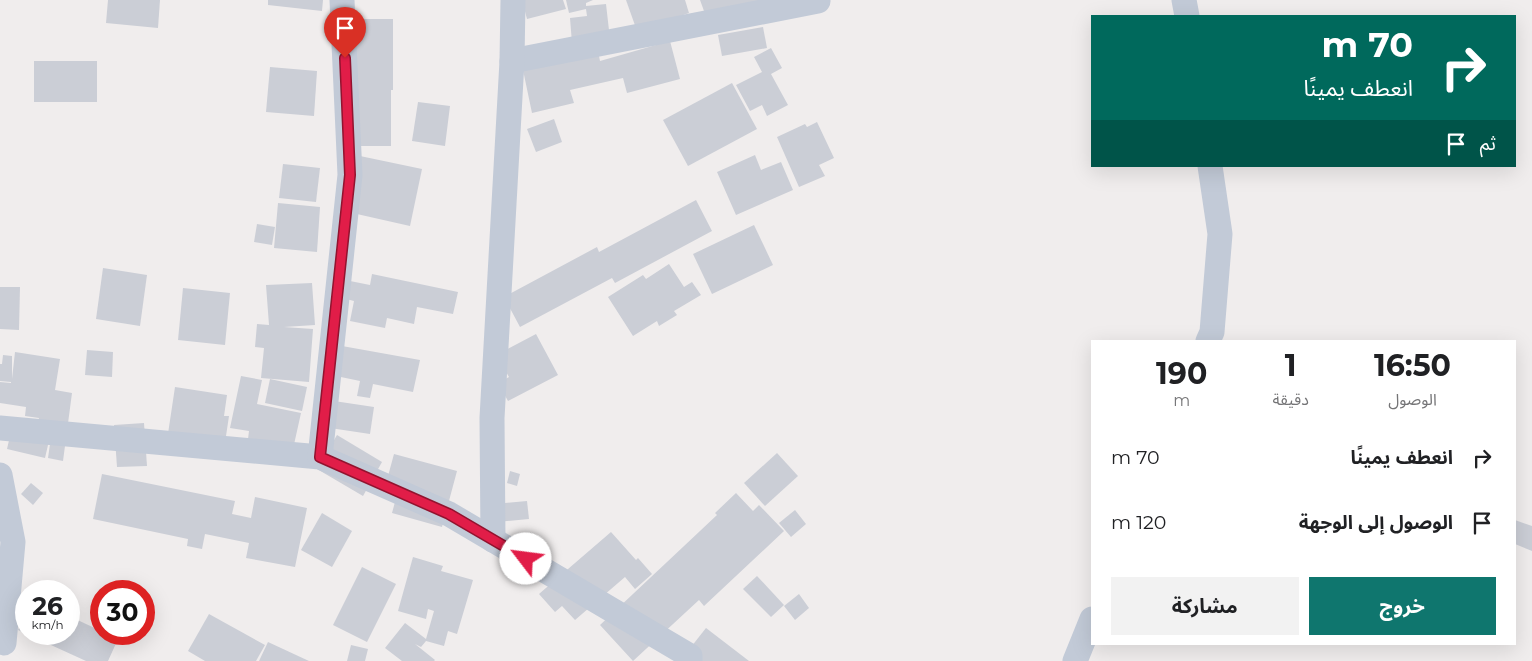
<!DOCTYPE html>
<html lang="ar">
<head>
<meta charset="utf-8">
<style>
  body { margin:0; font-family:Montserrat,"Noto Sans Arabic",sans-serif; background:#f2f2f2; color:#202124; direction:rtl; height:100vh; display:flex; flex-direction:column; font-size:19px; white-space:nowrap }
  * { box-sizing:border-box; margin:0 }
  p { font-size:16px; color:#757577 }
  .icon { flex:none; width:28px; height:28px; fill:none; stroke:currentColor; stroke-width:2; stroke-linecap:round; stroke-linejoin:round }
  .map { position:relative; flex:1; overflow:hidden; direction:ltr }
  .side { position:absolute; left:1091px; top:340px; width:425px; height:305px; display:flex; flex-direction:column; background:#fff; border-radius:0px; box-shadow:0 5px 20px #0002; direction:rtl }
  .side>* { flex:none }
  .top-card { position:absolute; left:1091px; top:15px; width:425px; height:152px; border-radius:0px; box-shadow:0 5px 20px #0002; direction:rtl; background:#00695c; color:#fff; overflow:hidden }
  .speed { position:absolute; left:15px; top:580px; display:flex; gap:10px; font-size:25px; font-weight:700; text-align:center }
  .speed>* { display:grid; place-content:center; width:65px; height:65px; border-radius:50%; background:#fff; box-shadow:0 5px 20px #0002; line-height:1 }
  .speed small { font-size:12px; font-weight:400 }
  .speed .limit { border:8px solid #d22; background:#fff; color:#111 }
  .pin { position:absolute; display:grid; place-items:center; width:42px; height:42px; color:#fff; margin:-51px -21px; border-radius:50% 50% 50% 0; rotate:-45deg; box-shadow:0 0 5px #0007 }
  .pin .icon { rotate:45deg }
  .me { position:absolute; width:55px; margin:-28px; rotate:300deg; stroke-linejoin:round; filter:drop-shadow(0 0 4px #0008) }
  .turn { display:flex; align-items:center; gap:18px; height:105px; padding:0 20px; font-size:22px }
  .turn .icon { width:65px; height:65px; stroke-width:2.5 }
  .turn b { display:block; font-size:35px; line-height:42px }
  .then { display:flex; align-items:center; height:48px; padding:0 20px; background:#0003; gap:10px; font-size:19px }
  .eta { display:flex; justify-content:space-evenly; align-items:center; height:85px; text-align:center }
  .eta b { font-size:30px; font-weight:700; line-height:35px }
  .action { display:flex; gap:10px; margin-top:auto; padding:10px 20px }
  .action a { flex:1; height:58px; border-radius:0px; background:#0f766e; color:#fff; font-size:20px; font-weight:700; line-height:58px; text-align:center }
  .action a+a { background:#f2f2f2; color:#202124 }
  ul { padding:0; list-style:none }
  li { display:flex; align-items:center; gap:15px; height:65px; padding:0 20px }
  li div { flex:1 }
  li b { display:block; font-size:19px }
  li em { font-style:normal }
  .map>svg:first-child { display:block }
</style>
</head>
<body>
<div class="map">
<svg width="1532" height="661" viewBox="0 0 1532 661">
  <rect width="100%" height="100%" fill="#f0eded"/>
  <g fill="#cbced6">
    <path d="M108 0H160L158 28 106 23Z"/>
    <path d="M268 0H323L322 11 268 5Z"/>
    <path d="M522 0H563L566 9 527 19Z"/>
    <path d="M566 0H593L586 3V6L606 4 610 39 572 43 570 18 587 16 586 9 569 13Z"/>
    <path d="M626 0H685L689 13 637 31Z"/>
    <path d="M700 0H768L708 22Z"/>
    <path d="M348 19H393V90H391V146H350Z"/>
    <path d="M763 27 767 48 722 56 718 35Z"/>
    <path d="M670 41 680 79 627 93 623 78 570 90 574 103 532 113 523 70 597 46 600 61Z"/>
    <path d="M771 48 782 68 771 74 788 105 767 116 762 105 750 111 736 85 762 72 754 57Z"/>
    <rect x="34" y="61" width="63" height="41"/>
    <path d="M270 67 317 71 314 116 266 112Z"/>
    <path d="M732 83 757 129 688 166 663 120Z"/>
    <path d="M418 102 450 106 445 146 412 141Z"/>
    <path d="M554 119 562 142 536 152 527 129Z"/>
    <path d="M817 122 834 158 819 165 825 176 799 187 777 137 805 124 807 127Z"/>
    <path d="M755 155 761 170 781 162 793 190 736 215 717 172Z"/>
    <path d="M360 156 422 169 410 226 348 212Z"/>
    <path d="M283 164 320 168 316 202 279 198Z"/>
    <path d="M696 200 712 231 615 283 612 278 520 327 504 297 597 247 599 252Z"/>
    <path d="M278 203 320 207 317 252 274 248Z"/>
    <path d="M257 224 275 227 272 245 254 242Z"/>
    <path d="M754 225 773 265 712 294 693 254Z"/>
    <path d="M669 264 684 287 692 282 701 295 674 311 677 315 659 326 657 321 633 336 608 297 643 275 646 279Z"/>
    <path d="M103 268 147 275 140 326 96 319Z"/>
    <path d="M372 274 458 292 453 314 417 307 414 324 387 318 385 328 350 321 354 301 346 299 350 281 370 285Z"/>
    <path d="M312 283 315 325 284 327 313 329 309 382 261 378 264 348 255 347 257 324 269 325 266 285Z"/>
    <path d="M0 287H20L19 330 0 329Z"/>
    <path d="M183 288 230 293 225 345 178 340Z"/>
    <path d="M536 334 558 375 508 401 498 383 509 377 496 355Z"/>
    <path d="M342 346 420 360 413 392 373 384 370 398 357 396 360 381 336 376Z"/>
    <path d="M87 350 113 352 112 377 85 375Z"/>
    <path d="M15 352 60 359 55 390 72 393 63 461 48 458 52 430 37 428 39 418 25 416 26 407 0 403V382L11 383V382L0 381V364H2L3 355 12 356V379Z"/>
    <path d="M241 376 262 380 257 404 301 413 293 449 248 439 249 431 230 428Z"/>
    <path d="M270 379 307 387 302 411 265 403Z"/>
    <path d="M175 387 227 395 224 416H229L223 456 166 447Z"/>
    <path d="M334 401 374 407 370 434 330 428Z"/>
    <path d="M13 423 51 432 45 458 7 449Z"/>
    <path d="M144 423 147 466 117 467 114 425Z"/>
    <path d="M337 435 382 462 363 496 317 469Z"/>
    <path d="M777 453 798 476 765 506 744 483Z"/>
    <path d="M394 454 457 471 442 527 392 513 398 491 385 487Z"/>
    <path d="M510 471 520 474 517 486 507 483Z"/>
    <path d="M102 474 235 501 232 514 251 518 255 497 307 508 295 567 246 558 249 543 205 534 202 549 187 546 188 539 93 519Z"/>
    <path d="M31 483 43 493 33 505 21 494Z"/>
    <path d="M736 493 753 511 759 505 784 531 704 606 699 600 633 661 600 625 717 515 715 513Z"/>
    <path d="M527 501 529 519 496 522 495 504Z"/>
    <path d="M795 510 806 524 791 537 779 523Z"/>
    <path d="M322 513 352 531 332 567 301 550Z"/>
    <path d="M1515 520 1532 526V551L1515 544Z"/>
    <path d="M611 532 636 560 638 558 652 574 635 589 625 577 575 620 562 606 555 612 539 594Z"/>
    <path d="M413 557 443 566 441 571 473 580 457 634 448 631 444 646 426 641 421 647 415 644 435 660 434 661H402L385 648 405 623 426 639 434 611 428 609 426 619 398 611Z"/>
    <path d="M362 567 396 584 367 642 333 625Z"/>
    <path d="M757 576 784 605 771 617 743 589Z"/>
    <path d="M799 594 809 608 795 620 784 606Z"/>
    <path d="M26 613V634H69V616L101 631V634H108L118 639 108 661H86L18 630Z"/>
    <path d="M209 614 265 645 256 661H205L188 651Z"/>
    <path d="M706 628 749 661H680Z"/>
    <path d="M268 642 309 661H259Z"/>
    <path d="M351 645 368 649 365 661H347Z"/>
  </g>
  <g fill="none" stroke-linecap="round" stroke-linejoin="round">
    <g stroke="#c2cad7" stroke-width="25">
      <path d="M1184 0 1187 16"/>
      <path d="M512 61 818 1"/>
      <path d="M1208 341 1212 332 1220 234 1210 166"/>
      <path d="M0 428 320 457 449 514 690 656V661"/>
      <path d="M320 457 350 175 342 0"/>
      <path d="M0 475 13 542 4 643"/>
      <path d="M493 540 492 418 512 61 513 0"/>
      <path d="M1075 661 1092 619"/>
    </g>
  </g>
  <g fill="none" stroke-linecap="round" stroke-linejoin="round">
    <g stroke="#92132f" stroke-width="12">
      <path id="route" d="M345 58 350 175 320 457 449 514 526 559"/>
    </g>
    <use href="#route" stroke="#e11d48" stroke-width="9"/>
  </g>
</svg>
<div class="speed"><div>26<small>km/h</small></div><div class="limit">30</div></div>
<div class="pin" style="left:345px;top:58px;background:#d93025"><svg class="icon" aria-label="arrive" viewBox="0 0 24 24"><path d="M6 21V4h12l-3 4 3 4H6"/></svg></div>
<svg class="me" style="left:526px;top:559px" viewBox="-20 -20 40 40"><circle r="19" fill="#fff"/><path d="M0-13L10 11 0 6-10 11z" fill="#e11d48"/></svg>
<div class="top-card">
<div class="turn"><svg class="icon" aria-label="right" viewBox="0 0 24 24"><path d="M7 20v-9h11M14 6l5 5-5 5"/></svg><div><b>70 m</b>انعطف يمينًا</div></div>
<div class="then">ثم<svg class="icon" aria-label="arrive" viewBox="0 0 24 24"><path d="M6 21V4h12l-3 4 3 4H6"/></svg></div>
</div>
<section class="side">
<div class="eta">
<div><b>16:50</b><p>الوصول</p></div>
<div><b>1</b><p>دقيقة</p></div>
<div><b>190</b><p>m</p></div>
</div>
<ul>
<li><svg class="icon" aria-label="right" viewBox="0 0 24 24"><path d="M7 20v-9h11M14 6l5 5-5 5"/></svg><div><b>انعطف يمينًا</b></div><em>70 m</em></li>
<li><svg class="icon" aria-label="arrive" viewBox="0 0 24 24"><path d="M6 21V4h12l-3 4 3 4H6"/></svg><div><b>الوصول إلى الوجهة</b></div><em>120 m</em></li>
</ul>
<div class="action"><a>خروج</a><a>مشاركة</a></div>
</section>
</div>
</body>
</html>
